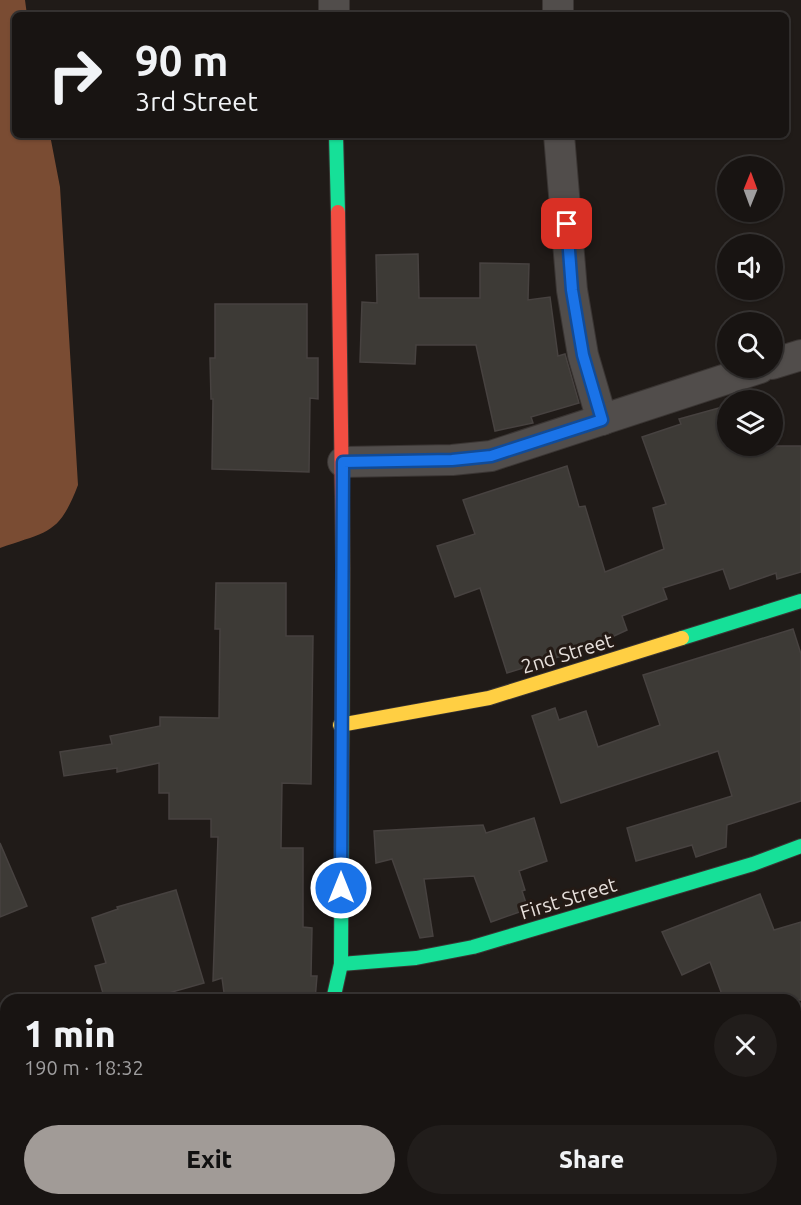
<!DOCTYPE html>
<html lang="en">
<head>
<meta charset="utf-8">
<style>
  body { margin:0; font-family:Ubuntu,sans-serif; background:#211d1b; color:#f1f3f6; height:100vh; display:flex; flex-direction:column; font-size:22px; white-space:nowrap }
  * { box-sizing:border-box; margin:0 }
  p { font-size:20px; color:#9f9e9f }
  .icon { flex:none; width:33px; height:33px; fill:none; stroke:currentColor; stroke-width:2; stroke-linecap:round; stroke-linejoin:round }
  .map { position:relative; flex:1; overflow:hidden }
  .drawer { position:absolute; left:0px; top:994px; width:801px; height:212px; display:flex; flex-direction:column; background:#181412; border-radius:18px 18px 0 0; box-shadow:0 2px 4px #0004,0 0 0 2px #363332 }
  .drawer>* { flex:none }
  .banner { position:absolute; left:12px; top:12px; width:777px; height:126px; border-radius:9px; box-shadow:0 2px 4px #0004,0 0 0 2px #363332; background:#181412; color:#f1f3f6; overflow:hidden }
  .needle { width:39px; rotate:1deg }
  .controls { position:absolute; left:717px; top:156px; display:grid; gap:12px }
  .controls a { display:grid; place-items:center; width:66px; height:66px; border-radius:50%; background:#181412; box-shadow:0 2px 4px #0004,0 0 0 2px #363332; font-size:30px }
  .pin { position:absolute; display:grid; place-items:center; width:51px; height:51px; color:#fff; margin:-26px; border-radius:12px; box-shadow:0 3px 9px #0006 }
  .me { position:absolute; width:66px; margin:-33px; rotate:0deg; stroke-linejoin:round; filter:drop-shadow(0 0 4px #0008) }
  .turn { display:flex; align-items:center; gap:21px; height:126px; padding:0 24px; font-size:27px }
  .turn .icon { width:78px; height:78px; stroke-width:2.5 }
  .turn b { display:block; font-size:42px; line-height:51px }
  .round { display:grid; place-items:center; flex:none; width:63px; height:63px; border-radius:32px; background:#211d1b }
  .summary { display:flex; align-items:center; justify-content:space-between; height:102px; padding:0 24px }
  h1 { font-size:36px; font-weight:800; line-height:45px }
  .action { display:flex; gap:12px; margin-top:auto; padding:12px 24px }
  .action a { flex:1; height:69px; border-radius:36px; background:#a19b97; color:#111; font-size:24px; font-weight:800; line-height:69px; text-align:center }
  .action a+a { background:#211d1b; color:#f1f3f6 }
  .map>svg:first-child { display:block }
</style>
</head>
<body>
<div class="map">
<svg width="801" height="1205" viewBox="0 0 801 1205">
  <rect width="100%" height="100%" fill="#201b18"/>
  <path fill="#7a4c33" d="M0 0H25L27 15H15V135H50L60 187 78 485C59 535 48 531 0 548Z"/>
  <g fill="#3d3a36" stroke="#474240" stroke-width="1.5">
    <path d="M418 254 419 298H480V263L529 264 528 300 550 297 558 356 565 354 579 403 531 417 533 423 495 431 476 345H416L415 364 360 362 362 302 377 303 376 255Z"/>
    <path d="M215 304H307V358H318V399L310 398 309 472 212 469 213 399H211L210 358H215Z"/>
    <path d="M719 408 728 446H801V572L777 579 776 573 730 589 723 569 663 588 667 599 622 616 627 630 590 647 507 673 480 588 455 597 437 546 475 534 463 500 567 466 579 507 585 506 605 572 664 549 653 508 666 504 642 437 681 424 679 419Z"/>
    <path d="M216 583H286V636H313L311 784 282 783 281 848H303V927L312 928 311 976H317L315 1000H225L222 978 213 981 218 837H211V819H169V793H159V763L117 772V768L64 776 60 752 112 744 110 736 160 726V717L219 718 220 629H215Z"/>
    <path d="M793 629 801 654V801L727 825 726 847 696 857 692 845 636 861 627 828 732 796 718 751 561 803 532 716 555 708 559 720 586 711 598 747 660 725 643 675Z"/>
    <path d="M534 818 547 861 519 871 525 890 522 891 528 909 491 922 474 876 424 879 433 936 420 938 392 859 376 863 374 831 483 825 486 833Z"/>
    <path d="M0 843 27 906 0 917Z"/>
    <path d="M176 890 204 983 144 1000H105L95 966 106 963 92 918 118 909 117 907Z"/>
    <path d="M760 894 774 930 801 922V1000H724L710 962 682 975 662 932Z"/>
  </g>
  <g fill="none" stroke-linecap="round" stroke-linejoin="round">
    <g stroke="#3a3533" stroke-width="32">
      <g id="street">
        <path d="M334 0V15"/>
        <path d="M558 15V0"/>
        <path d="M559 135 572 290 583 355 602 420"/>
        <path d="M772 364 801 355"/>
        <path d="M343 462 452 460 491 456 760 368"/>
        <path d="M324 1200 325 1205"/>
        <path d="M661 1200 663 1205"/>
      </g>
    </g>
    <g stroke="#3a3533" stroke-width="16">
      <g id="fast">
        <path d="M336 135 338 212"/>
        <path d="M682 638 801 601"/>
        <path d="M341 964 416 958 473 947 753 864 801 846"/>
        <path d="M333 1000 341 964 343 568"/>
        <path d="M795 1098 801 1096"/>
        <path d="M478 1205 494 1200"/>
      </g>
    </g>
    <g stroke="#3a3533" stroke-width="16">
      <path id="slow" d="M340 725 489 698 682 638"/>
    </g>
    <g stroke="#3a3533" stroke-width="16">
      <path id="jam" d="M338 212 343 568"/>
    </g>
    <use href="#street" stroke="#514d4b" stroke-width="30"/>
    <use href="#fast" stroke="#16e098" stroke-width="14"/>
    <use href="#slow" stroke="#ffcf43" stroke-width="14"/>
    <use href="#jam" stroke="#f24e42" stroke-width="14"/>
  </g>
  <g fill="none" stroke-linecap="round" stroke-linejoin="round">
    <g stroke="#114b97" stroke-width="15">
      <path id="route" d="M341 888 343 462 452 460 491 456 602 420 583 355 572 290 567 224"/>
    </g>
    <use href="#route" stroke="#1a73e8" stroke-width="10"/>
  </g>
  <g text-anchor="middle" dominant-baseline="central" stroke-width="6" stroke-linejoin="round" paint-order="stroke">
    <g font-size="20" fill="#e7e0dc" stroke="#241a15">
      <text transform="translate(567 653) rotate(-17)">2nd Street</text>
      <text transform="translate(568 898) rotate(-17)">First Street</text>
    </g>
  </g>
</svg>
<div class="controls">
<a><svg class="needle" viewBox="-14 -14 28 28"><path d="M0-13l5 13h-10z" fill="#e53935"/><path d="M0 13l5-13h-10z" fill="#9f9e9f"/></svg></a>
<a><svg class="icon" aria-label="sound" viewBox="0 0 24 24"><path d="M4 9h4l5-4v14l-5-4H4zM17 9q2 3 0 6"/></svg></a>
<a><svg class="icon" aria-label="search" viewBox="0 0 24 24"><circle cx="10" cy="10" r="6"/><path d="M15 15l6 6"/></svg></a>
<a><svg class="icon" aria-label="layers" viewBox="0 0 24 24"><path d="M12 4l9 5-9 5-9-5zM3 14l9 5 9-5"/></svg></a>
</div>
<div class="pin" style="left:567px;top:224px;background:#d93025"><svg class="icon" aria-label="arrive" viewBox="0 0 24 24"><path d="M6 21V4h12l-3 4 3 4H6"/></svg></div>
<svg class="me" style="left:341px;top:888px" viewBox="-20 -20 40 40"><circle r="17" fill="#1a73e8" stroke="#fff" stroke-width="3"/><path d="M0-11L8 9 0 5-8 9z" fill="#fff"/></svg>
<div class="banner">
<div class="turn"><svg class="icon" aria-label="right" viewBox="0 0 24 24"><path d="M7 20v-9h11M14 6l5 5-5 5"/></svg><div><b>90 m</b>3rd Street</div></div>
</div>
<section class="drawer">
<div class="summary"><div><h1>1 min</h1><p>190 m · 18:32</p></div><a class="round"><svg class="icon" aria-label="close" viewBox="0 0 24 24"><path d="M6 6l12 12M18 6L6 18"/></svg></a></div>
<div class="action"><a>Exit</a><a>Share</a></div>
</section>
</div>
</body>
</html>
